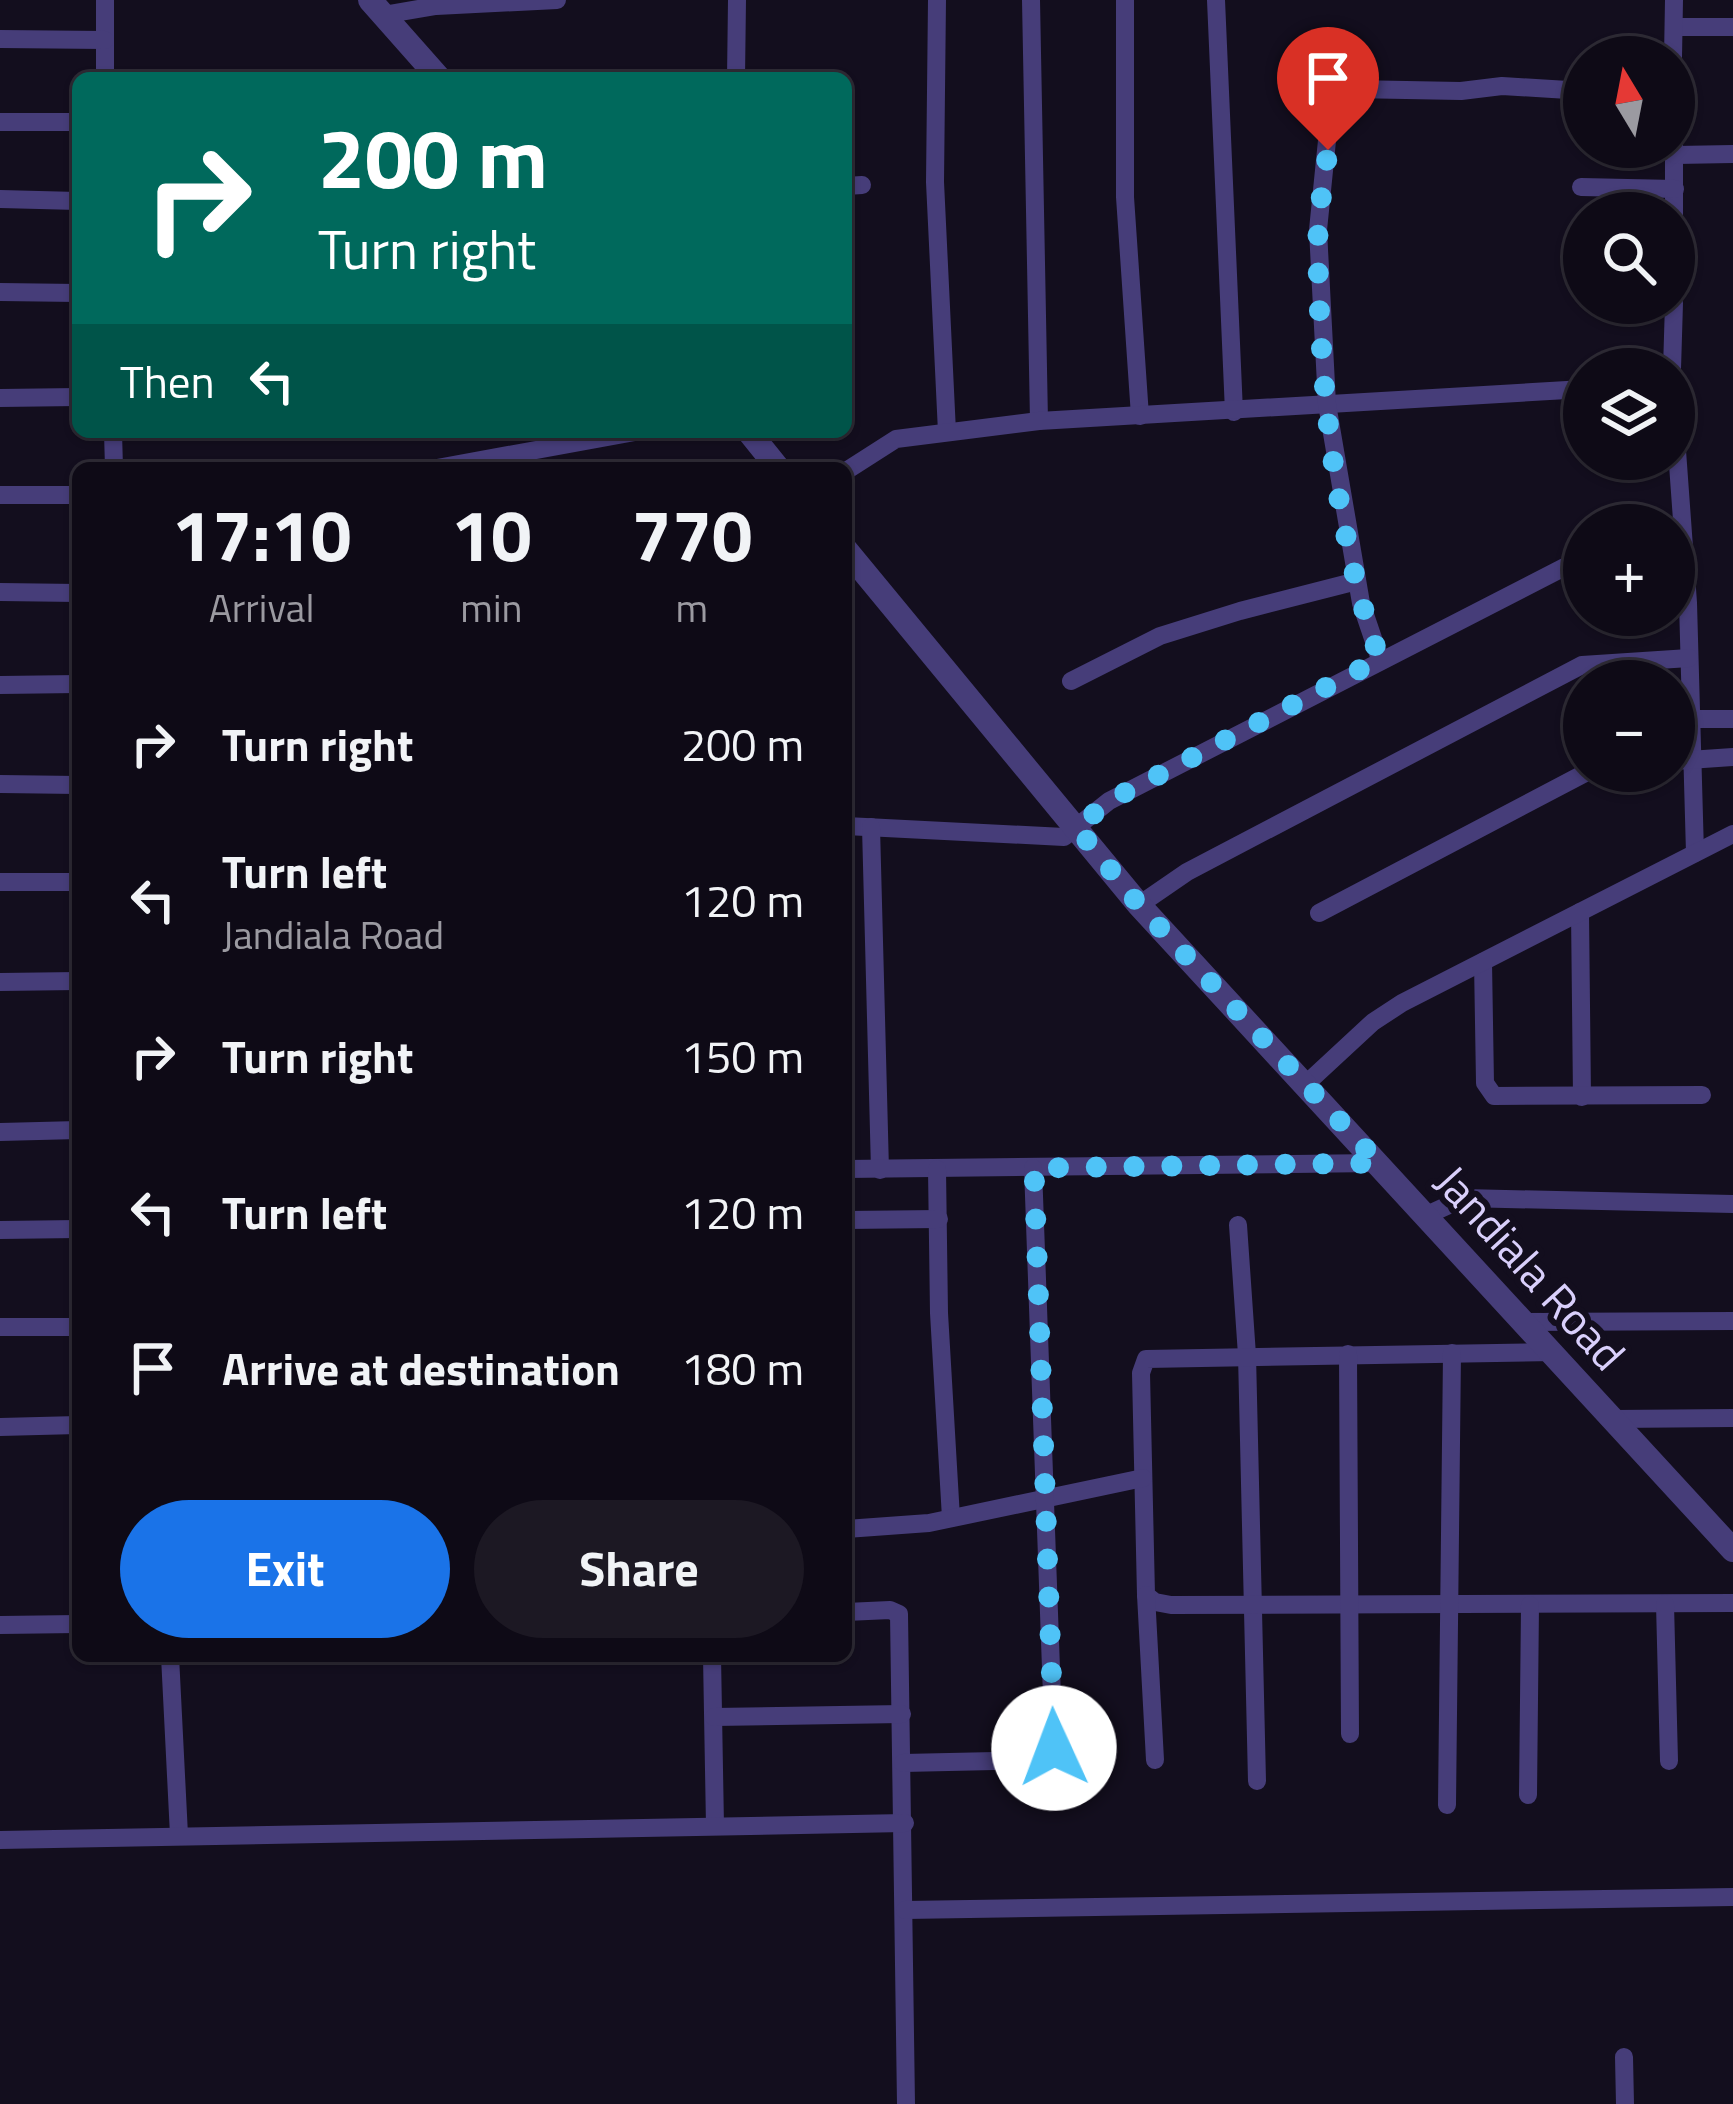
<!DOCTYPE html>
<html lang="en">
<head>
<meta charset="utf-8">
<style>
  body { margin:0; font-family:"Titillium Web",sans-serif; background:#1c1823; color:#f1f3f6; height:100vh; display:flex; flex-direction:column; font-size:45px; white-space:nowrap }
  * { box-sizing:border-box; margin:0 }
  p { font-size:39px; color:#9b9aa1 }
  .icon { flex:none; width:66px; height:66px; fill:none; stroke:currentColor; stroke-width:2; stroke-linecap:round; stroke-linejoin:round }
  .map { position:relative; flex:1; overflow:hidden }
  .panel { position:absolute; left:72px; top:462px; width:780px; height:1200px; display:flex; flex-direction:column; background:#0e0a16; border-radius:18px; box-shadow:0 3px 9px #0004,0 0 0 3px #2e2b35 }
  .panel>* { flex:none }
  .top-card { position:absolute; left:72px; top:72px; width:780px; height:366px; border-radius:18px; box-shadow:0 3px 9px #0004,0 0 0 3px #2e2b35; background:#00695c; color:#fff; overflow:hidden }
  .needle { width:78px; rotate:350deg }
  .tools { position:absolute; left:1563px; top:36px; display:grid; gap:24px }
  .tools a { display:grid; place-items:center; width:132px; height:132px; border-radius:50%; background:#0e0a16; box-shadow:0 3px 9px #0004,0 0 0 3px #2e2b35; font-size:60px }
  .pin { position:absolute; display:grid; place-items:center; width:102px; height:102px; color:#fff; margin:-123px -51px; border-radius:50% 50% 50% 0; rotate:-45deg; box-shadow:0 0 12px #0007 }
  .pin .icon { rotate:45deg }
  .me { position:absolute; width:132px; margin:-66px; rotate:358deg; stroke-linejoin:round; filter:drop-shadow(0 0 9px #0008) }
  .turn { display:flex; align-items:center; gap:42px; height:252px; padding:0 48px; font-size:54px }
  .turn .icon { width:156px; height:156px; stroke-width:2.5 }
  .turn b { display:block; font-size:84px; line-height:102px }
  .then { display:flex; align-items:center; height:114px; padding:0 48px; background:#0003; gap:24px; font-size:45px }
  .eta { display:flex; justify-content:space-evenly; align-items:center; height:204px; text-align:center }
  .eta b { font-size:72px; font-weight:700; line-height:84px }
  .action { display:flex; gap:24px; margin-top:auto; padding:24px 48px }
  .action a { flex:1; height:138px; border-radius:72px; background:#1a73e8; color:#fff; font-size:48px; font-weight:700; line-height:138px; text-align:center }
  .action a+a { background:#1c1823; color:#f1f3f6 }
  ul { padding:0; list-style:none }
  li { display:flex; align-items:center; gap:36px; height:156px; padding:0 48px }
  li div { flex:1 }
  li b { display:block; font-size:45px }
  li em { font-style:normal }
  .map>svg:first-child { display:block }
</style>
</head>
<body>
<div class="map">
<svg width="1733" height="2104" viewBox="0 0 1733 2104">
  <rect width="100%" height="100%" fill="#130e1e"/>
  <g fill="none" stroke-linecap="round" stroke-linejoin="round">
    <g stroke="#463d79" stroke-width="18">
      <path d="M105 0V78"/>
      <path d="M937 0 935 182 947 432"/>
      <path d="M1031 0 1039 421"/>
      <path d="M1125 0V197L1140 416"/>
      <path d="M1216 0 1234 412"/>
      <path d="M383 15 436 6 557 0"/>
      <path d="M1675 27H1733"/>
      <path d="M0 39 105 40"/>
      <path d="M1673 57 1674 0"/>
      <path d="M736 78 737 0"/>
      <path d="M1674 119V273"/>
      <path d="M0 122H78"/>
      <path d="M1676 155 1733 154"/>
      <path d="M846 186 862 185"/>
      <path d="M1581 187 1675 189"/>
      <path d="M0 199 78 201"/>
      <path d="M0 292 78 293"/>
      <path d="M1672 369 1674 303"/>
      <path d="M0 398 78 397"/>
      <path d="M1674 409 1688 603 1695 853"/>
      <path d="M113 432 114 468"/>
      <path d="M437 468 635 432"/>
      <path d="M846 471 896 439 1039 421 1584 389"/>
      <path d="M0 495H78"/>
      <path d="M0 592 78 593"/>
      <path d="M1380 659 1361 603 1327 404 1318 230 1331 101 1351 89 1461 91 1502 86 1584 91"/>
      <path d="M1071 681 1160 636 1240 611 1357 581"/>
      <path d="M0 685 78 684"/>
      <path d="M1691 719H1733"/>
      <path d="M1674 761 1733 757"/>
      <path d="M0 784 78 785"/>
      <path d="M846 826 1064 837 1109 801 1584 557"/>
      <path d="M871 827 880 1170"/>
      <path d="M0 882H78"/>
      <path d="M1139 905 1187 872 1582 665 1689 658"/>
      <path d="M1580 912 1582 1097"/>
      <path d="M1319 913 1589 771"/>
      <path d="M1483 962 1485 1083 1494 1096 1702 1095"/>
      <path d="M0 982 78 981"/>
      <path d="M1306 1084 1373 1022 1402 1003 1733 834"/>
      <path d="M0 1132 78 1130"/>
      <path d="M846 1169 1379 1163"/>
      <path d="M937 1169 939 1313 951 1518"/>
      <path d="M1427 1215 1464 1198 1733 1204"/>
      <path d="M846 1220 939 1219"/>
      <path d="M1238 1225 1247 1355 1257 1781"/>
      <path d="M0 1230 78 1229"/>
      <path d="M1524 1322 1733 1321"/>
      <path d="M0 1327H78"/>
      <path d="M1554 1352 1146 1359 1141 1373 1146 1595 1155 1602 1171 1605 1733 1603"/>
      <path d="M1348 1354 1350 1734"/>
      <path d="M1613 1419 1733 1418"/>
      <path d="M0 1427 78 1425"/>
      <path d="M846 1529 929 1523 1143 1478"/>
      <path d="M1146 1595 1155 1760"/>
      <path d="M1665 1604 1669 1761"/>
      <path d="M846 1612 890 1610 899 1614 906 2104"/>
      <path d="M0 1625 78 1624"/>
      <path d="M170 1656 179 1835"/>
      <path d="M712 1656 715 1826"/>
      <path d="M714 1717 902 1714"/>
      <path d="M903 1763 1037 1760 1054 1752 1033 1168"/>
      <path d="M1528 1795 1530 1605"/>
      <path d="M1447 1805 1452 1353"/>
      <path d="M0 1840 905 1823"/>
      <path d="M905 1910 1733 1897"/>
      <path d="M1624 2057 1625 2104"/>
    </g>
    <g stroke="#463d79" stroke-width="24">
      <path d="M370 0 439 78"/>
      <path d="M749 432 778 468"/>
      <path d="M846 550 1139 905 1733 1550"/>
    </g>
  </g>
  <g fill="none" stroke-linecap="round" stroke-linejoin="round">
    <path stroke="#4fc3f7" stroke-width="21" stroke-dasharray="0 37.8" d="M1054 1748 1034 1168 1379 1163 1139 905 1077 828 1109 801 1380 659C1334 534 1317 365 1318 232 1319 205 1325 177 1328 150"/>
  </g>
  <g text-anchor="middle" dominant-baseline="central" stroke-width="12" stroke-linejoin="round" paint-order="stroke">
    <g font-size="45" fill="#d9cffb" stroke="#130e1e">
      <text transform="translate(1531 1267) rotate(48)">Jandiala Road</text>
    </g>
  </g>
</svg>
<div class="tools">
<a><svg class="needle" viewBox="-14 -14 28 28"><path d="M0-13l5 13h-10z" fill="#e53935"/><path d="M0 13l5-13h-10z" fill="#9b9aa1"/></svg></a>
<a><svg class="icon" aria-label="search" viewBox="0 0 24 24"><circle cx="10" cy="10" r="6"/><path d="M15 15l6 6"/></svg></a>
<a><svg class="icon" aria-label="layers" viewBox="0 0 24 24"><path d="M12 4l9 5-9 5-9-5zM3 14l9 5 9-5"/></svg></a>
<a>+</a>
<a>−</a>
</div>
<div class="pin" style="left:1328px;top:150px;background:#d93025"><svg class="icon" aria-label="arrive" viewBox="0 0 24 24"><path d="M6 21V4h12l-3 4 3 4H6"/></svg></div>
<svg class="me" style="left:1054px;top:1748px" viewBox="-20 -20 40 40"><circle r="19" fill="#fff"/><path d="M0-13L10 11 0 6-10 11z" fill="#4fc3f7"/></svg>
<div class="top-card">
<div class="turn"><svg class="icon" aria-label="right" viewBox="0 0 24 24"><path d="M7 20v-9h11M14 6l5 5-5 5"/></svg><div><b>200 m</b>Turn right</div></div>
<div class="then">Then<svg class="icon" aria-label="left" viewBox="0 0 24 24"><path d="M17 20v-9H6M10 6l-5 5 5 5"/></svg></div>
</div>
<section class="panel">
<div class="eta">
<div><b>17:10</b><p>Arrival</p></div>
<div><b>10</b><p>min</p></div>
<div><b>770</b><p>m</p></div>
</div>
<ul>
<li><svg class="icon" aria-label="right" viewBox="0 0 24 24"><path d="M7 20v-9h11M14 6l5 5-5 5"/></svg><div><b>Turn right</b></div><em>200 m</em></li>
<li><svg class="icon" aria-label="left" viewBox="0 0 24 24"><path d="M17 20v-9H6M10 6l-5 5 5 5"/></svg><div><b>Turn left</b><p>Jandiala Road</p></div><em>120 m</em></li>
<li><svg class="icon" aria-label="right" viewBox="0 0 24 24"><path d="M7 20v-9h11M14 6l5 5-5 5"/></svg><div><b>Turn right</b></div><em>150 m</em></li>
<li><svg class="icon" aria-label="left" viewBox="0 0 24 24"><path d="M17 20v-9H6M10 6l-5 5 5 5"/></svg><div><b>Turn left</b></div><em>120 m</em></li>
<li><svg class="icon" aria-label="arrive" viewBox="0 0 24 24"><path d="M6 21V4h12l-3 4 3 4H6"/></svg><div><b>Arrive at destination</b></div><em>180 m</em></li>
</ul>
<div class="action"><a>Exit</a><a>Share</a></div>
</section>
</div>
</body>
</html>
